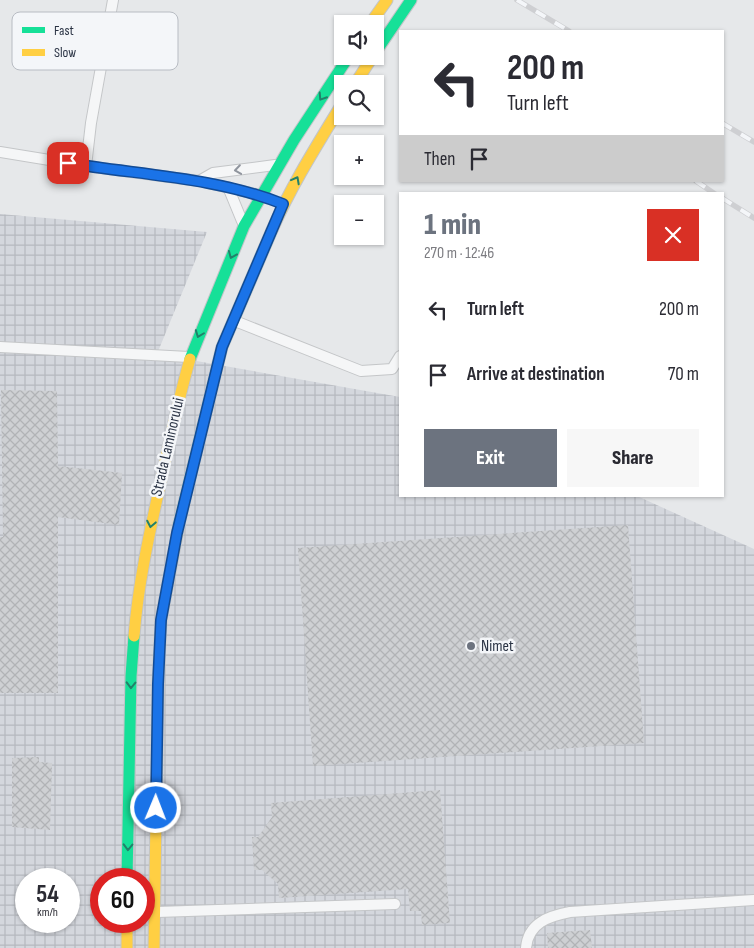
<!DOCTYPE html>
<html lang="en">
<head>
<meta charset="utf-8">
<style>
  body { margin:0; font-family:"Sofia Sans Condensed",sans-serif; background:#f7f7f7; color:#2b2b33; height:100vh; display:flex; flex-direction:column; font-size:19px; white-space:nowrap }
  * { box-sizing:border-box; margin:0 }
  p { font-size:16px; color:#7c7c81 }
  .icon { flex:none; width:28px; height:28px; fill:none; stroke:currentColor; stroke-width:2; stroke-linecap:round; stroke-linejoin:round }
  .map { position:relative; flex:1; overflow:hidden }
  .panel { position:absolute; left:399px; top:192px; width:325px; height:305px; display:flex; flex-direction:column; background:#fff; border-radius:0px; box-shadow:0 1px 4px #0004 }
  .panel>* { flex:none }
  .guide { position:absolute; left:399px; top:30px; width:325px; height:152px; border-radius:0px; box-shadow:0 1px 4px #0004; background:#fff; color:#2b2b33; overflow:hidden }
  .tools { position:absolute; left:334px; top:15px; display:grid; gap:10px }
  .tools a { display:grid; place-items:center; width:50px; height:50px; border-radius:0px; background:#fff; box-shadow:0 1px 4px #0004; font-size:25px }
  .speed { position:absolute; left:15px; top:868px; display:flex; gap:10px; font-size:25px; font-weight:700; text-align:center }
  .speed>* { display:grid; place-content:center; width:65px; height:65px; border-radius:50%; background:#fff; box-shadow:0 1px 4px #0004; line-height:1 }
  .speed small { font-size:12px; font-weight:400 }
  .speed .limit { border:8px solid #d22; background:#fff; color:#111 }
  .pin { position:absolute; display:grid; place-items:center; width:42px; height:42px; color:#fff; margin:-21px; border-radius:10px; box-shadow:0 2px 8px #0006 }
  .me { position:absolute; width:55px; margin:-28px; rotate:1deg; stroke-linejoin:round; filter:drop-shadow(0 0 4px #0008) }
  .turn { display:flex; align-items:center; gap:18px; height:105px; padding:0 25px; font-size:22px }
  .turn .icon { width:65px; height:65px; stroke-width:2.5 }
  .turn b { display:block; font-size:35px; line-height:42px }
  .then { display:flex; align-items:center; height:48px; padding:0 25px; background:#0003; gap:10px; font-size:19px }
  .round { display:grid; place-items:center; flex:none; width:52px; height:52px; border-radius:0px; background:#f7f7f7 }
  .overview { display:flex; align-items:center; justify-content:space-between; height:85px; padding:0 25px }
  h1 { font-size:30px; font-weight:800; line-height:38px; color:#6c737f }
  .primary-button { display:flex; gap:10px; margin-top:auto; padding:10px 25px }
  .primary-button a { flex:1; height:58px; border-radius:0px; background:#6c737f; color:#fff; font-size:20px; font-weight:800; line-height:58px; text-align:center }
  .primary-button a+a { background:#f7f7f7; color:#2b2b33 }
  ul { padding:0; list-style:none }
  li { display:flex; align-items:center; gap:15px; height:65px; padding:0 25px }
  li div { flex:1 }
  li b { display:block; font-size:19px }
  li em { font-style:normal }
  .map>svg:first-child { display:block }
</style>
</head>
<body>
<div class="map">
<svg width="754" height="948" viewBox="0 0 754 948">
  <defs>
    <pattern id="industrial-grid" width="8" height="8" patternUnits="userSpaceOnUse" patternTransform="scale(1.25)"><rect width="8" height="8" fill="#d4d7dd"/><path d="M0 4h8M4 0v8" fill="none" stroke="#b6b9bf"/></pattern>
    <pattern id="building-cross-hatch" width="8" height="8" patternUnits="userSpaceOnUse" patternTransform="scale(1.25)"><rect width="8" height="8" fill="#ced0d3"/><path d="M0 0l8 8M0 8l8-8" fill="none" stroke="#b1b3b6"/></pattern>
  </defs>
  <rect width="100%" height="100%" fill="#e6e8ea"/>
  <path fill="url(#industrial-grid)" fill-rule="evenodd" d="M0 214 207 232 157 354 400 397V496H637L754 549V948H0ZM26 879H69V921H26ZM101 879H144V921H101Z"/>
  <g fill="url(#building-cross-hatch)">
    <path d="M1 390 57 391 58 466 122 473 119 525 58 517V693H0V537H3Z"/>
    <path d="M628 525 644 743 313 766 298 548Z"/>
    <path d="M39 757V762L52 763 50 830 12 827V758Z"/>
    <path d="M440 790 450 923 422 925 421 911H410L408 889 279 898 278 884 262 870H254L252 837H258L272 817 271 803Z"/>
    <path d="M590 930 592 948H548L547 933Z"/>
  </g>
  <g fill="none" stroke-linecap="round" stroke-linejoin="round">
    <g stroke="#c4c6c8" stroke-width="12">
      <g id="lane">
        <path d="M0 152 86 166 199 181 260 195"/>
        <path d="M86 166 91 123 113 0"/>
        <path d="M199 181 213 173 275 165"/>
        <path d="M228 187 242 221"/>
        <path d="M235 321 361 371 392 369 400 356"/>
        <path d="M0 347 189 357"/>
        <path d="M157 912 395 904"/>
        <path d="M526 948C528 923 549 916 570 912L754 900"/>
      </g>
    </g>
    <g stroke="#c2c5c8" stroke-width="13">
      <g id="fast">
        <path d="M375 53 411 0"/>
        <path d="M190 359 244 226 294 140 349 56"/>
        <path d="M179 524 222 347 272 230"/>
        <path d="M127 879 131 676 134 636"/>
      </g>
    </g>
    <g stroke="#c2c5c8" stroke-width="13">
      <g id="slow">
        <path d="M370 24 387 0"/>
        <path d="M355 84 373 56"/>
        <path d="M272 230C291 186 317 145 342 104"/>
        <path d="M134 636C138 585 149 535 160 485 169 443 178 400 190 359"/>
        <path d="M127 921V948"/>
        <path d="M154 948 158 684 161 620 179 524"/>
      </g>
    </g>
    <use href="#lane" stroke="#f5f6f7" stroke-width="10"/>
    <use href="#fast" stroke="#16e098" stroke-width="11"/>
    <use href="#slow" stroke="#ffcf43" stroke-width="11"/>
    <g stroke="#cecfd2" stroke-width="5.5">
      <g id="rail">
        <path d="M517 0 569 31"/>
        <path d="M722 123 754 142"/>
        <path d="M696 181 715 194"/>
        <path d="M722 198 754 218"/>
      </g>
    </g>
    <use href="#rail" stroke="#f4f6f9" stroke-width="4" stroke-dasharray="11" stroke-linecap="butt"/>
  </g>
  <defs><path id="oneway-chevron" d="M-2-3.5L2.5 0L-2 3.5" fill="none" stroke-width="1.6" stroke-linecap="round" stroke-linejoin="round" transform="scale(1.25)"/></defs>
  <g stroke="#22816a">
    <use href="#oneway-chevron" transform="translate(322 97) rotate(123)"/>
    <use href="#oneway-chevron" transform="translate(296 180) rotate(-62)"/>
    <use href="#oneway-chevron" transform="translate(232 255) rotate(113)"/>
    <use href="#oneway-chevron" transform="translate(199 334) rotate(111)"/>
    <use href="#oneway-chevron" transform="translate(151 524) rotate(101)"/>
    <use href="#oneway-chevron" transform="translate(131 685) rotate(91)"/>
    <use href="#oneway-chevron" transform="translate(128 847) rotate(91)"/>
  </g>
  <use stroke="#90959e" href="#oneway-chevron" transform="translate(238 170) rotate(172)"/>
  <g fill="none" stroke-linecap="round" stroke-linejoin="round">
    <g stroke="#114b97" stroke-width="12">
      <path id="route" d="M68 163C140 175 215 177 283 204L222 347 177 533 161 620 158 684 156 808"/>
    </g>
    <use href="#route" stroke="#1a73e8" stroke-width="9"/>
  </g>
  <circle fill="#6c737f" stroke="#f4f6f9" stroke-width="2" cx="471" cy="646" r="5"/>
  <g text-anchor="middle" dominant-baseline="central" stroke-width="5" stroke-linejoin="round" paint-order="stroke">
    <g font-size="16" fill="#2b3445" stroke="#f4f6f9">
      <text transform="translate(168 447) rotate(-77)">Strada Laminorului</text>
    </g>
    <g font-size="16" fill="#2b3445" stroke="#f4f6f9" text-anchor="start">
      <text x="481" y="646">Nimet</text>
    </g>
  </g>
  <rect x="12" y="12" width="166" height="58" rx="8" fill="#f4f6f9" stroke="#b8bcc3" stroke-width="1"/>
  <rect x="22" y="27" width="23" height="6" fill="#16e098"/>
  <rect x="22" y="49" width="23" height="7" fill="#ffcf43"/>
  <g font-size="14" fill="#2b3445">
    <text x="54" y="35">Fast</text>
    <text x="54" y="57">Slow</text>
  </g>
</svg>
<div class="tools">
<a><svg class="icon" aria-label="sound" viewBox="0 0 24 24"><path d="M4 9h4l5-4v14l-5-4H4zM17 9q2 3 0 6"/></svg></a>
<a><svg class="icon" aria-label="search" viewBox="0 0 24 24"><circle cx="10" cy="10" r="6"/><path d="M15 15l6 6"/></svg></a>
<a>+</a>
<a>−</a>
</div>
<div class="speed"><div>54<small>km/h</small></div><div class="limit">60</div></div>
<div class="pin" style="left:68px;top:163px;background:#d93025"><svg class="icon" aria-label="arrive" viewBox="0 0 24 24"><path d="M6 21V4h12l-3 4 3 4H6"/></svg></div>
<svg class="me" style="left:156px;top:808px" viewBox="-20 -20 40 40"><circle r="17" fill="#1a73e8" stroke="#fff" stroke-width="3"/><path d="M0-11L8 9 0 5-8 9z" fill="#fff"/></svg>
<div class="guide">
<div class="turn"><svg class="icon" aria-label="left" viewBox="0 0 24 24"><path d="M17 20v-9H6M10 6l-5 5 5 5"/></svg><div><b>200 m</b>Turn left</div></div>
<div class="then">Then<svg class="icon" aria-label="arrive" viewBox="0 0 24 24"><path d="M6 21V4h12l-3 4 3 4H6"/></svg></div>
</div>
<section class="panel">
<div class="overview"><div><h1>1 min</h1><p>270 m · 12:46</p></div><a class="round" style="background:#d93025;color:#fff"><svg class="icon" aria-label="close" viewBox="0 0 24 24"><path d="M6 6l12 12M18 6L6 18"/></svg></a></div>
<ul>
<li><svg class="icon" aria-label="left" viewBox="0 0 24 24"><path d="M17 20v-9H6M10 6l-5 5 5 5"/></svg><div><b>Turn left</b></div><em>200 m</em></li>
<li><svg class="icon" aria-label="arrive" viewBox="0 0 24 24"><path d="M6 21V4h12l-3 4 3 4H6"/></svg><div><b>Arrive at destination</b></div><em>70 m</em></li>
</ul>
<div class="primary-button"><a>Exit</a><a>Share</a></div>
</section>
</div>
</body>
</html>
